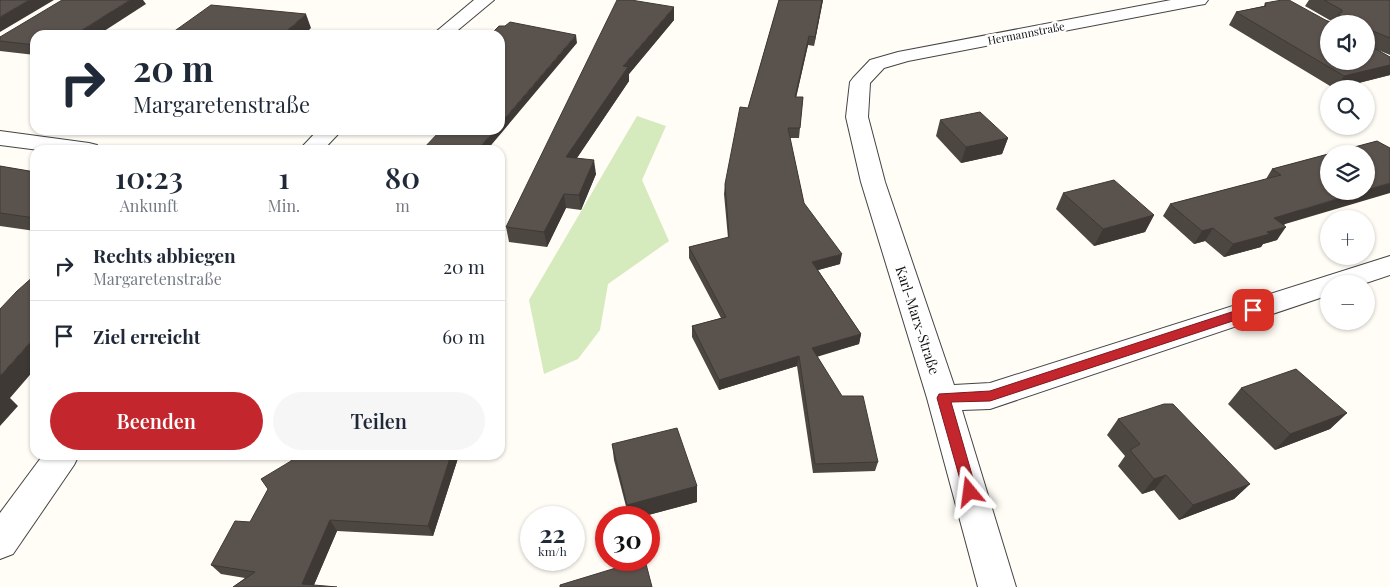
<!DOCTYPE html>
<html lang="de">
<head>
<meta charset="utf-8">
<style>
  body { margin:0; font-family:"Playfair Display",serif; background:#f6f6f7; color:#1f2937; height:100vh; display:flex; flex-direction:column; font-size:19px; white-space:nowrap }
  * { box-sizing:border-box; margin:0 }
  p { font-size:16px; color:#747a83 }
  .icon { flex:none; width:28px; height:28px; fill:none; stroke:currentColor; stroke-width:2; stroke-linecap:round; stroke-linejoin:round }
  .map { position:relative; flex:1; overflow:hidden }
  .drawer { position:absolute; left:30px; top:145px; width:475px; height:315px; display:flex; flex-direction:column; background:#fff; border-radius:15px; box-shadow:0 1px 4px #0004 }
  .drawer>* { flex:none }
  .banner { position:absolute; left:30px; top:30px; width:475px; height:105px; border-radius:15px; box-shadow:0 1px 4px #0004; background:#fff; color:#1f2937; overflow:hidden }
  .fabs { position:absolute; left:1320px; top:15px; display:grid; gap:10px }
  .fabs a { display:grid; place-items:center; width:55px; height:55px; border-radius:50%; background:#fff; box-shadow:0 1px 4px #0004; font-size:25px }
  .speed { position:absolute; left:520px; top:506px; display:flex; gap:10px; font-size:25px; font-weight:700; text-align:center }
  .speed>* { display:grid; place-content:center; width:65px; height:65px; border-radius:50%; background:#fff; box-shadow:0 1px 4px #0004; line-height:1 }
  .speed small { font-size:12px; font-weight:400 }
  .speed .limit { border:8px solid #d22; background:#fff; color:#111 }
  .pin { position:absolute; display:grid; place-items:center; width:42px; height:42px; color:#fff; margin:-21px; border-radius:10px; box-shadow:0 2px 8px #0006 }
  .me { position:absolute; width:55px; margin:-28px; rotate:344deg; stroke-linejoin:round; filter:drop-shadow(0 0 4px #0008) }
  .turn { display:flex; align-items:center; gap:18px; height:105px; padding:0 20px; font-size:22px }
  .turn .icon { width:65px; height:65px; stroke-width:2.5 }
  .turn b { display:block; font-size:35px; line-height:42px }
  .eta { display:flex; justify-content:space-evenly; align-items:center; height:85px; text-align:center }
  .eta b { font-size:30px; font-weight:600; line-height:35px }
  .action { display:flex; gap:10px; margin-top:auto; padding:10px 20px }
  .action a { flex:1; height:58px; border-radius:30px; background:#c4262e; color:#fff; font-size:20px; font-weight:600; line-height:58px; text-align:center }
  .action a+a { background:#f6f6f7; color:#1f2937 }
  ul { padding:0; list-style:none }
  li { display:flex; align-items:center; gap:15px; height:70px; padding:0 20px; border-top:1px solid #e0e1e3 }
  li div { flex:1 }
  li b { display:block; font-size:19px }
  li em { font-style:normal }
  .map>svg:first-child { display:block }
</style>
</head>
<body>
<div class="map">
<svg width="1390" height="587" viewBox="0 0 1390 587">
  <rect width="100%" height="100%" fill="#fffdf5"/>
  <path fill="#d5ebbd" d="M637 116 666 126 642 180 669 241 608 284 600 330 578 359 544 374 529 300Z"/>
  <g fill="none" stroke-linecap="round" stroke-linejoin="round">
    <g stroke="#444" stroke-width="2">
      <g id="street">
        <path d="M474 0H494L452 35H432Z"/>
        <path d="M1171 0H1208L1205 4 1199 5 908 61 884 68 870 83 868 117 885 182 954 385 990 383 1390 256V275L1363 284H1329V295L990 409 962 410 1016 587H978L927 398 861 182 846 117 850 82 853 78 870 60 898 52Z"/>
        <path d="M318 130H342L323 150H299Z"/>
        <path d="M0 131 89 143 97 145 100 150H39L0 145Z"/>
        <path d="M43 455H79L74 465 13 554 0 559V513Z"/>
      </g>
    </g>
    <use href="#street" fill="#fff" fill-rule="evenodd"/>
  </g>
  <g fill="#4d4742">
    <path d="M779 0H823L814 46 808 45 796 97H803L799 138H790L804 203 840 264 818 270 861 334 859 344 817 356 878 462 875 471 813 473 797 366 719 390 692 337V326L721 318 689 258V247L728 238 724 194 725 184 748 108Z"/>
    <path d="M1309 0H1390V55L1378 50 1390 57V75L1335 89 1229 25 1236 12 1264 6 1265 3 1333 22 1305 6Z"/>
    <path d="M146 4 35 35V55L0 51V37Z"/>
    <path d="M674 7V20L629 74V81L577 158 596 174 581 210 566 208 547 247 509 242 506 227Z"/>
    <path d="M940 120 1008 138 1002 154 961 163 936 136Z"/>
    <path d="M1377 141 1284 225 1277 240 1263 244 1261 247 1224 257 1205 241 1194 244 1163 216 1170 204 1266 179 1272 169Z"/>
    <path d="M0 166 35 172V231L0 226Z"/>
    <path d="M1063 193 1154 215 1145 232 1094 246 1056 209Z"/>
    <path d="M1241 388 1347 413 1330 429 1275 450 1228 404Z"/>
    <path d="M1118 419 1250 484 1234 499 1179 520 1154 490 1142 494 1118 466 1125 456 1107 435Z"/>
    <path d="M612 444 697 486V502L637 518H629L614 460Z"/>
    <path d="M294 455H459L433 536 337 531 314 585 233 587 245 578 221 574 211 565 250 522 291 461Z"/>
  </g>
  <g fill="#3f3936">
    <path d="M29 0H54L0 32V17Z"/>
    <path d="M130 0H143L146 4 98 35H74Z"/>
    <path d="M822 0H823L814 46 815 37Z"/>
    <path d="M674 7V20L629 74V81L568 171 566 157 623 66Z"/>
    <path d="M306 14 311 28 304 35H282Z"/>
    <path d="M576 35 577 43 487 150H477L495 130H500V124Z"/>
    <path d="M809 36 808 45 794 107 795 97Z"/>
    <path d="M1390 65V75L1335 89 1344 76Z"/>
    <path d="M1008 138 1002 154 961 163 966 147Z"/>
    <path d="M594 160 596 174 581 210 579 195Z"/>
    <path d="M1390 183V193L1265 230 1274 218 1363 191H1366V190Z"/>
    <path d="M564 194 566 208 547 247 544 232Z"/>
    <path d="M1154 215 1145 232 1094 246 1103 229Z"/>
    <path d="M1286 227 1277 240 1263 244 1261 247 1224 257 1233 244 1267 232Z"/>
    <path d="M1213 228 1205 241 1194 244 1202 231Z"/>
    <path d="M842 254 840 264 811 272 812 262Z"/>
    <path d="M861 334 859 344 810 359 812 348Z"/>
    <path d="M501 335 504 346 500 359V337Z"/>
    <path d="M35 337V369L10 398 18 406 0 426V376Z"/>
    <path d="M799 356 797 366 719 390V380Z"/>
    <path d="M1347 413 1330 429 1275 450 1290 434Z"/>
    <path d="M451 455H459L433 536 428 526Z"/>
    <path d="M1166 475 1154 490 1142 494 1154 479Z"/>
    <path d="M1250 484 1234 499 1179 520 1193 505Z"/>
    <path d="M697 486V502L637 518H629L627 505Z"/>
    <path d="M330 520 337 531 313 587 302 584Z"/>
  </g>
  <g fill="#5a524d" stroke="#3f3936" fill-rule="evenodd">
    <path d="M0 0H29L0 17Z"/>
    <path d="M62 0H130L74 35H35V45L0 41V37Z"/>
    <path d="M617 0H631L674 7 623 66 628 67 566 157 594 160 579 195 564 194 544 232 506 227Z"/>
    <path d="M779 0H822L815 37 809 36 795 97H803L800 128H788L804 203 842 254 812 262 861 334 812 348 842 396H863L878 462 815 464 799 356 719 380 692 326 726 317 689 247 729 237 725 184 740 107 748 108Z"/>
    <path d="M1282 0H1289L1329 22 1337 23 1339 21V13L1342 12V10L1324 0H1390V38L1373 31 1374 48 1390 57V65L1344 76 1236 12 1266 6 1265 3ZM1329 24H1366V61H1329Z"/>
    <path d="M211 5 306 14 282 35H169Z"/>
    <path d="M510 22 576 35 500 124V99L502 89H500V35H490L499 26H505Z"/>
    <path d="M980 112 1008 138 966 147 940 120Z"/>
    <path d="M441 130H495L477 150H422Z"/>
    <path d="M1377 141 1390 148V183L1366 190V154H1329V191H1363L1274 218 1286 227 1267 232 1270 234 1233 244 1213 228 1202 231 1170 204 1281 175 1272 169Z"/>
    <path d="M0 166 35 172V218L0 213Z"/>
    <path d="M1114 180 1154 215 1103 229 1063 193Z"/>
    <path d="M35 275V337L0 376V309L17 291Z"/>
    <path d="M1296 369 1347 413 1290 434 1241 388Z"/>
    <path d="M1164 404H1173L1250 484 1193 505 1166 475 1154 479 1130 450 1140 444 1118 419Z"/>
    <path d="M677 428 697 486 627 505 612 444Z"/>
    <path d="M294 455H451L428 526 330 520 302 584 337 587H233L255 572 211 565 235 521 250 522 268 489 261 479 291 461Z"/>
    <path d="M642 560H645L652 587H560V585Z"/>
  </g>
  <path fill="#c4262e" stroke="#7f191e" d="M1253 305 1257 307 1259 310 1257 313 990 401 951 402 977 492 975 497 970 499 965 497 937 398 939 394 990 391Z"/>
  <g text-anchor="middle" dominant-baseline="central" stroke-width="5" stroke-linejoin="round" paint-order="stroke">
    <g font-size="11" fill="#111" stroke="#fff">
      <text transform="translate(1026 33) rotate(-11)">Hermannstraße</text>
    </g>
    <g font-size="14" fill="#111" stroke="#fff">
      <text transform="translate(918 320) rotate(72)">Karl-Marx-Straße</text>
    </g>
  </g>
</svg>
<div class="fabs">
<a><svg class="icon" aria-label="sound" viewBox="0 0 24 24"><path d="M4 9h4l5-4v14l-5-4H4zM17 9q2 3 0 6"/></svg></a>
<a><svg class="icon" aria-label="search" viewBox="0 0 24 24"><circle cx="10" cy="10" r="6"/><path d="M15 15l6 6"/></svg></a>
<a><svg class="icon" aria-label="layers" viewBox="0 0 24 24"><path d="M12 4l9 5-9 5-9-5zM3 14l9 5 9-5"/></svg></a>
<a>+</a>
<a>−</a>
</div>
<div class="speed"><div>22<small>km/h</small></div><div class="limit">30</div></div>
<div class="pin" style="left:1253px;top:310px;background:#d93025"><svg class="icon" aria-label="arrive" viewBox="0 0 24 24"><path d="M6 21V4h12l-3 4 3 4H6"/></svg></div>
<svg class="me" style="left:970px;top:492px" viewBox="-20 -20 40 40"><path d="M0-17L14 15 0 8-14 15z" fill="#c4262e" stroke="#fff" stroke-width="4"/></svg>
<div class="banner">
<div class="turn"><svg class="icon" aria-label="right" viewBox="0 0 24 24"><path d="M7 20v-9h11M14 6l5 5-5 5"/></svg><div><b>20 m</b>Margaretenstraße</div></div>
</div>
<section class="drawer">
<div class="eta">
<div><b>10:23</b><p>Ankunft</p></div>
<div><b>1</b><p>Min.</p></div>
<div><b>80</b><p>m</p></div>
</div>
<ul>
<li><svg class="icon" aria-label="right" viewBox="0 0 24 24"><path d="M7 20v-9h11M14 6l5 5-5 5"/></svg><div><b>Rechts abbiegen</b><p>Margaretenstraße</p></div><em>20 m</em></li>
<li><svg class="icon" aria-label="arrive" viewBox="0 0 24 24"><path d="M6 21V4h12l-3 4 3 4H6"/></svg><div><b>Ziel erreicht</b></div><em>60 m</em></li>
</ul>
<div class="action"><a>Beenden</a><a>Teilen</a></div>
</section>
</div>
</body>
</html>
